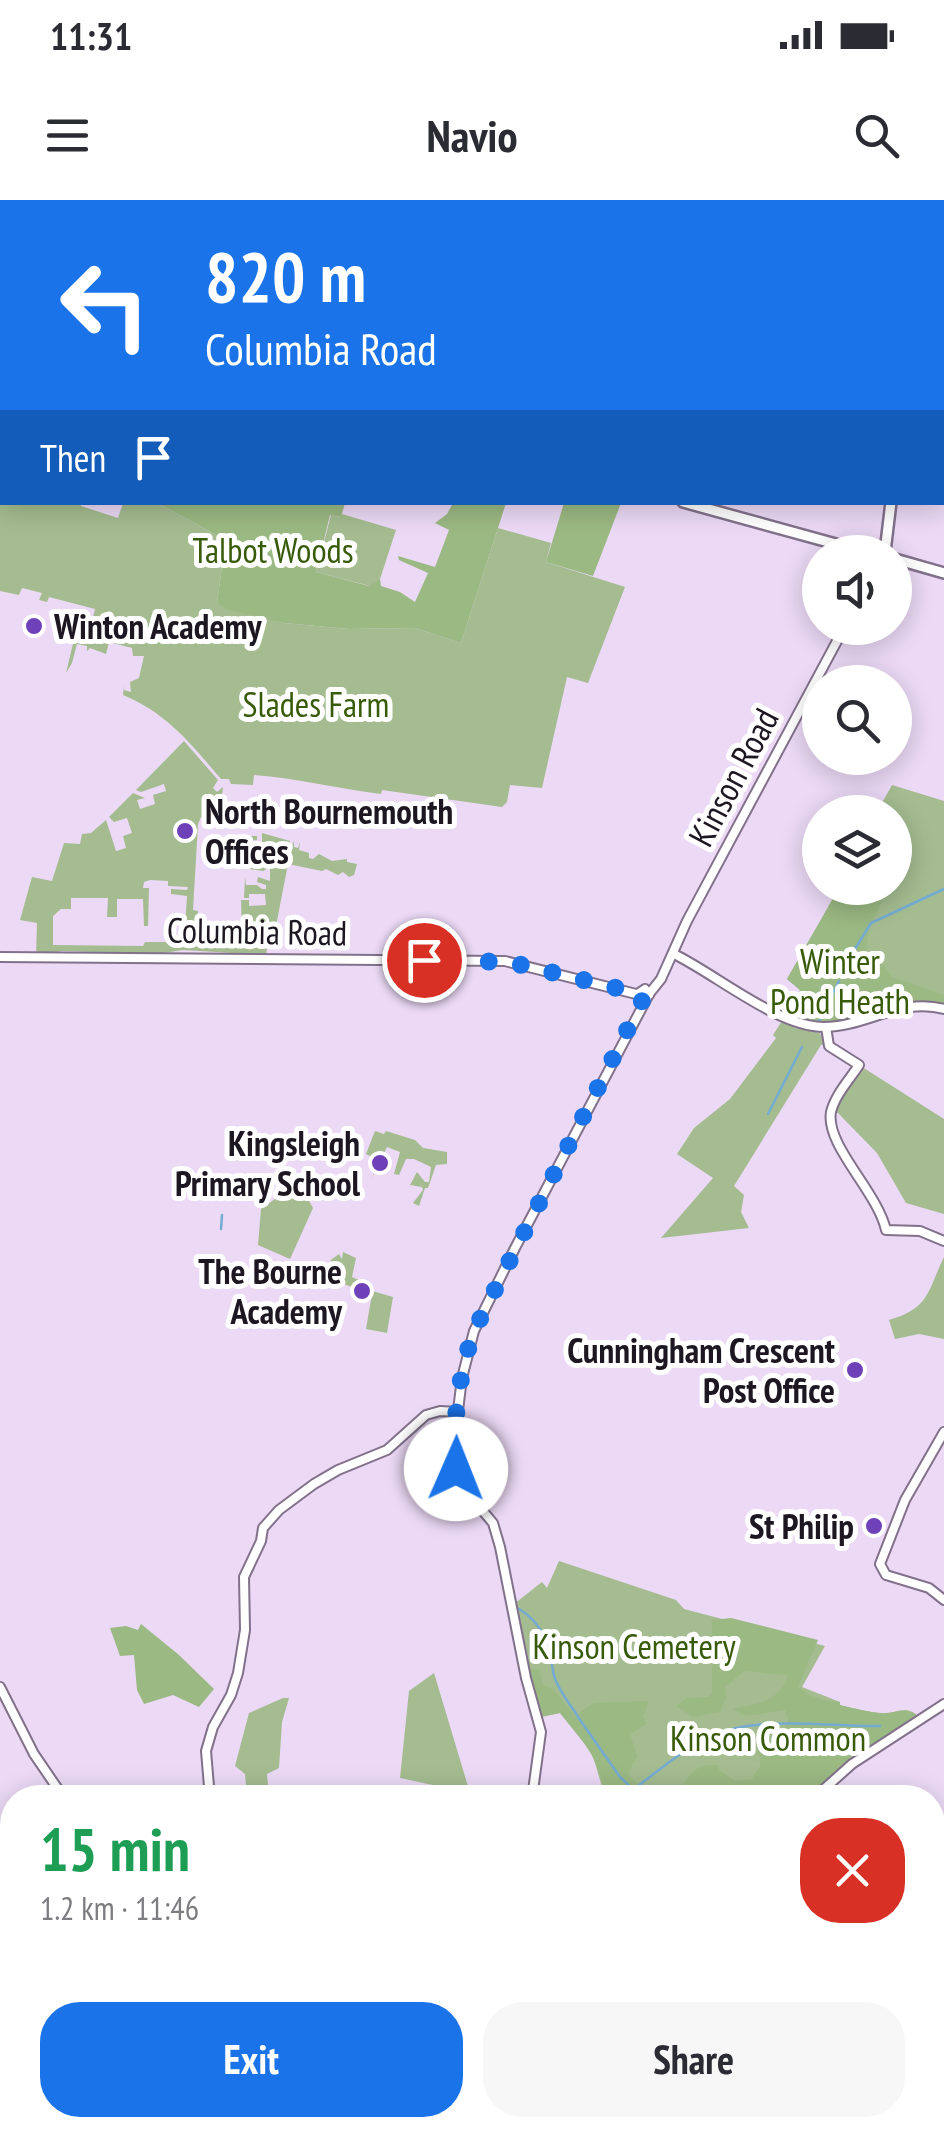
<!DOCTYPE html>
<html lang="en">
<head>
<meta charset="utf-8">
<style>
  body { margin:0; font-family:"PT Sans Narrow",sans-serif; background:#f7f7f7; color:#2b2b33; height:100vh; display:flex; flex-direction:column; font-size:38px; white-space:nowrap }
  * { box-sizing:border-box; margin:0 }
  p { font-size:32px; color:#7c7c81 }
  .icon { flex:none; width:55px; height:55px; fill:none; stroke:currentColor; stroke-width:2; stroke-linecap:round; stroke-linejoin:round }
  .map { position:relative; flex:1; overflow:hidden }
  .drawer { position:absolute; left:0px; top:1585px; width:945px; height:352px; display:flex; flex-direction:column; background:#fff; border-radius:40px 40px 0 0; box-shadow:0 5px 25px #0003 }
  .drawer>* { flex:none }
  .guide { position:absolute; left:0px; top:0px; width:945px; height:305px; box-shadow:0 5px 25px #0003; background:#1a73e8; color:#fff; overflow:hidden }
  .fabs { position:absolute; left:802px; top:335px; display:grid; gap:20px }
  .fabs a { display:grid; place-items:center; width:110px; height:110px; border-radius:50%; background:#fff; box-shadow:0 5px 25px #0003; font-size:50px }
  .pin { position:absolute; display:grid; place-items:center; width:85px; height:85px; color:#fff; margin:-42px; border:5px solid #fff; border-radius:50%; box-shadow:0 2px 10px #0007 }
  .me { position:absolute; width:110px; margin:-55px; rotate:1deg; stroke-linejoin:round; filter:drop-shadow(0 0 8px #0008) }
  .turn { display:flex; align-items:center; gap:35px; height:210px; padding:0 40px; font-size:45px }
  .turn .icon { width:130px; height:130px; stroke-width:2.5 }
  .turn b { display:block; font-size:70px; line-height:85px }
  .then { display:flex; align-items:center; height:95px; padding:0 40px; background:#0003; gap:20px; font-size:38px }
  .round { display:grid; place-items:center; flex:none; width:105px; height:105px; border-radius:40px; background:#f7f7f7 }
  .overview { display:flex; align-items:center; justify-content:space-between; height:170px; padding:0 40px }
  h1 { font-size:60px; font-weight:700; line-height:75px; color:#1e9e55 }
  .action { display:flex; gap:20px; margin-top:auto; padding:20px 40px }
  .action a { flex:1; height:115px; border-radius:40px; background:#1a73e8; color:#fff; font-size:40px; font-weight:700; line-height:115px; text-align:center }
  .action a+a { background:#f7f7f7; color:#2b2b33 }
  .status { display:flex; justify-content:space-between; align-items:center; height:70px; padding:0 50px; background:#fff; direction:ltr }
  .status svg { height:28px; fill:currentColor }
  header { display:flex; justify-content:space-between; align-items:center; height:130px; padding:0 40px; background:#fff; font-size:45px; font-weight:700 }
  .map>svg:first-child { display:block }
</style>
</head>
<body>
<div class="status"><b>11:31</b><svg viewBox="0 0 49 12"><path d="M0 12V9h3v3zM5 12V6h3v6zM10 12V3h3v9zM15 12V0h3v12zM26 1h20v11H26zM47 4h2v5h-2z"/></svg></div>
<header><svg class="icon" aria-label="menu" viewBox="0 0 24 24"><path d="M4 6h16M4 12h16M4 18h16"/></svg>Navio<svg class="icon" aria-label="search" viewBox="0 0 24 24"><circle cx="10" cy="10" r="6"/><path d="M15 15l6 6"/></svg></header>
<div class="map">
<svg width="944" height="1936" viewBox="0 0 944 1936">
  <rect width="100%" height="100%" fill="#ebd9f5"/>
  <g fill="#a4bc90" fill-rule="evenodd">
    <path d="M0 257 2 302 81 303V306L118 318 123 303H157L226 340 217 402 284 423 349 429 415 428 461 443 498 328 551 343 546 362 625 387 588 483 567 477 542 588 510 585 507 602 502 607 382 590 381 594C338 589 297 578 254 575L253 585 231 584 229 579H221C192 545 167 513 123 495L124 486V490L131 492 130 482 139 478 144 456H133L132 448 109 442 106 454 90 448 87 451V446L77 444 72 463 66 473 75 435 88 438 95 409 49 397 47 402 39 400 42 393 22 388 19 395 0 391Z"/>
    <path d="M342 314 396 330 380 379 370 386 316 372 331 315 340 317Z"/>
    <path d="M184 541 218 580 213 588 217 592 223 587 219 618 215 623 201 617 198 624 193 710 198 711 197 741 202 746 267 748 266 755 183 750 157 754 62 751 52 753V757H36L37 723 20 720 32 677 52 681 64 643 80 644 82 634 91 633 106 620 116 651 126 648 123 636 132 633 127 618 114 622 109 617 133 593 145 598 137 600 140 609 155 604 153 595 166 591 164 584 141 592 136 590ZM150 680 168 681V686L188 687 187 690 171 689V694L187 696 184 742H145L143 746 53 745V716L61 709H71V698H108L107 717H117V699H143L144 726H148L149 688H143L144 682Z"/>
    <path d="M892 585 944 601V809L917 805 842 826 785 819 800 790 787 779 839 688H895V612H877Z"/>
    <path d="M262 633 290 641V644L272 645V650L291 649 294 641V647L298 648 300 642 299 650 309 653V658L313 659 319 654 332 661 347 659V662L357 664 354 675 349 677 343 672 338 675 326 669 322 671 288 664 275 731 242 730 241 700H249V706L266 705 265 694H249V698H244L245 677 246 685H257L262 689H266V685L257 682 258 677 270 681V667L263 671 244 668 245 640 248 636H257V640L248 641V654H267V642H262Z"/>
    <path d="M782 821 795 828 820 833 825 844 821 845 734 986 744 995 741 1012 749 1028 661 1038 713 978 677 954 694 928 730 899 776 838 773 835Z"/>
    <path d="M859 865 944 919V1014L906 1003 877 953 838 913H831Z"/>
    <path d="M375 931 384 934 386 931 415 940 423 948 447 952V964L436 965 428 988H425L419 1006 413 1003 423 990 422 987 410 985 417 972 425 982H429L431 967 414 959H406L399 975 394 974 400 952 387 947 371 980 379 961 366 954Z"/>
    <path d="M283 993 309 1001 313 1008 290 1059 258 1045 261 1009Z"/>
    <path d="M343 1052 356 1058 352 1077 363 1082 362 1088 393 1097 387 1133 366 1129 372 1094 326 1078 331 1060 339 1054 342 1059Z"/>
    <path d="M944 1057V1139L919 1134 895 1139 889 1120C930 1108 927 1092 944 1057Z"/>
    <path d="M559 1361 676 1400 684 1409 825 1446 802 1487 840 1502 839 1505C853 1508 867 1512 880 1513 896 1515 904 1504 918 1516L850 1559 807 1597H605L592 1553 560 1513 537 1518 514 1404 542 1382 547 1388Z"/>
    <path d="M434 1473 470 1593 400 1578 409 1491Z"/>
    <path d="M283 1498H289L282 1522 279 1568 267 1574 269 1597H247L245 1574 235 1566 249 1513Z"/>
  </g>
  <g fill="#9bb983">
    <path d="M157 303H345L341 317 330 315 316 372 369 386 380 379 381 386 400 392 415 402 428 373 399 360 398 356 435 367 449 330 435 323 447 314 453 303H506L461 443 415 428 349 429 284 423 226 409 217 402 226 340Z"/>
    <path d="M564 303H621L593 376 546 362Z"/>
    <path d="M839 688H888L868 732 866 751 878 758 892 777 944 795V806C904 795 873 821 835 823 817 824 804 820 788 814L800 790 787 779Z"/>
    <path d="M731 1418 818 1440 798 1487C811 1498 823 1501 840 1502V1505C853 1508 867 1512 880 1513 896 1515 904 1504 918 1516L868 1547 834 1542 842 1552 851 1553 850 1559 807 1597H722L709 1590 696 1597H679C685 1577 695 1563 718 1565L719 1570 735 1581 752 1579 760 1566V1556L756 1552 781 1543 788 1518 785 1510 745 1516 733 1509C759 1502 778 1504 788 1475L744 1471 725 1487 726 1497 720 1512 693 1517 676 1506 686 1498 708 1497 712 1493V1420Z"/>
    <path d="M141 1424 179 1455 214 1489 199 1507 173 1495 144 1504 137 1490 134 1455 120 1456 110 1428 126 1426 138 1430Z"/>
    <path d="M539 1469 543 1485 554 1490 575 1516 594 1503 649 1501 643 1516 646 1524 630 1534 637 1556 628 1574 652 1597H604C600 1557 584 1543 560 1513L539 1517 529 1470Z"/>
  </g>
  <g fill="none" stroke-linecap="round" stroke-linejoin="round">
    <g stroke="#74abd2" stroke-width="2.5">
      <path d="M878 0 881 2"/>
      <path d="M841 776 850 757 871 723 944 689"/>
      <path d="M819 821 839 781"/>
      <path d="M768 914 802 847"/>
      <path d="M221 1029 222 1015"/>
      <path d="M519 1409C543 1423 549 1445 553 1471 555 1485 569 1503 577 1515"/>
      <path d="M578 1517 620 1577 643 1598"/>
      <path d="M634 1589C658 1571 684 1549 711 1536 758 1515 828 1527 880 1526"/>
    </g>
    <g stroke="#82718b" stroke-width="12">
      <g id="secondary">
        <path d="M590 0 591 2"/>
        <path d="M110 2 118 0"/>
        <path d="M385 2V0"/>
        <path d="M674 754C717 775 778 827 824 827 866 827 901 797 944 809"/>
        <path d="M0 757 505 761 640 795"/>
        <path d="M645 789 649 795 643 798 639 793Z"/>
        <path d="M649 794 661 779 687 721 844 428"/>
        <path d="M826 827 829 846 859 865C850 879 835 895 831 912 825 945 877 991 886 1030L920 1031 944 1041"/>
        <path d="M944 1232 905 1300 880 1364 886 1375 929 1388 944 1400"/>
        <path d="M0 1487 34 1554 64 1598"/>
        <path d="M210 1598 206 1551 213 1527 231 1495 238 1473 245 1430 244 1377 261 1341 263 1328 279 1310 314 1284 338 1270 387 1250 426 1215 440 1211 458 1212"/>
        <path d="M532 1598 541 1532 526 1478 500 1347 493 1323 466 1291 456 1269 455 1235 462 1178 474 1131 515 1048 647 798"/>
        <path d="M814 1598 852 1564 944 1504"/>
      </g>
    </g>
    <g stroke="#82718b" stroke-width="14">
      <g id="primary">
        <path d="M935 0V2"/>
        <path d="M942 32V59"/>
        <path d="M0 37 2 39"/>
        <path d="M0 130 2 127"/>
        <path d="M683 302 854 349 872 350"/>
        <path d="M871 352 877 347 885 352 891 302"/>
        <path d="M895 359 944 373"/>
        <path d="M0 1809 12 1808"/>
        <path d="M932 1907 944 1905"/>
        <path d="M457 1925H470"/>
        <path d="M543 1925H565"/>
        <path d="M565 1925 647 1936"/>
        <path d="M811 1936 867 1925"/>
      </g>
    </g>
    <use href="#secondary" stroke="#fff" stroke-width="8"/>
    <use href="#primary" stroke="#fff" stroke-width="9"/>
  </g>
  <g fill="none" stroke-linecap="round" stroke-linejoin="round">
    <path stroke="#1a73e8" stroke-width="18" stroke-dasharray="0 32.4" d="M424 760 509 762 629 791 640 795 642 801 474 1131C459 1173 452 1224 456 1269"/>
  </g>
  <g fill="#6e41b9" stroke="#fff" stroke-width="4">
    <circle cx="34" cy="426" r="10"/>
    <circle cx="185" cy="631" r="10"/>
    <circle cx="380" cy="963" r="10"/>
    <circle cx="362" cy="1091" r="10"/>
    <circle cx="855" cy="1170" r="10"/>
    <circle cx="874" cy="1326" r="10"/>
  </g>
  <g text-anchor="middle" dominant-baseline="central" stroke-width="10" stroke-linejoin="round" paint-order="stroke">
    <g font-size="35" fill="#385b0a" stroke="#fff">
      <text x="273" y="350">Talbot Woods</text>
      <text x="316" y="504">Slades Farm</text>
      <text x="840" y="761">Winter<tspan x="840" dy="40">Pond Heath</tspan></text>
      <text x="634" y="1446">Kinson Cemetery</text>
      <text x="768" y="1538">Kinson Common</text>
    </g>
    <g font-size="35" font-weight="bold" fill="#1d1721" stroke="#fff" text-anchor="end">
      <text x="54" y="426" text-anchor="start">Winton Academy</text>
      <text x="205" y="611" text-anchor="start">North Bournemouth<tspan x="205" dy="40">Offices</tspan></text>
      <text x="360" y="943">Kingsleigh<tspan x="360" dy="40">Primary School</tspan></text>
      <text x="342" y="1071">The Bourne<tspan x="342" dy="40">Academy</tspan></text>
      <text x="835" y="1150">Cunningham Crescent<tspan x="835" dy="40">Post Office</tspan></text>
      <text x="854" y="1326">St Philip</text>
    </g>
    <g font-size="35" fill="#1d1721" stroke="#fff">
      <text transform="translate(733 577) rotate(-62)">Kinson Road</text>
      <text transform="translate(257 731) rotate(1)">Columbia Road</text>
    </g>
  </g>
</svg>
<div class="fabs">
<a><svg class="icon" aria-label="sound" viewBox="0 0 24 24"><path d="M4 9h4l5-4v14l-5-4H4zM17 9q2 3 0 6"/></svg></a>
<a><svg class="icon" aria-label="search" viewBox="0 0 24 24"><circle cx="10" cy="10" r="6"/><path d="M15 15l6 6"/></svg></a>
<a><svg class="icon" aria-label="layers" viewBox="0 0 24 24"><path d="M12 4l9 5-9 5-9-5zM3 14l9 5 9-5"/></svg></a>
</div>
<div class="pin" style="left:424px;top:760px;background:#d93025"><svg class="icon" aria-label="arrive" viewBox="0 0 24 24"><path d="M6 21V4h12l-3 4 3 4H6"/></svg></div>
<svg class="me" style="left:456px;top:1269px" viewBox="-20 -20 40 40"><circle r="19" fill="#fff"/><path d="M0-13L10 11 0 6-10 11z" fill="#1a73e8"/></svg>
<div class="guide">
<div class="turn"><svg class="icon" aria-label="left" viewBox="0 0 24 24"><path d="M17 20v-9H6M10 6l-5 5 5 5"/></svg><div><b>820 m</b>Columbia Road</div></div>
<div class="then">Then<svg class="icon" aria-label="arrive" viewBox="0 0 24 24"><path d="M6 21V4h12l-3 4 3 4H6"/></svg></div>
</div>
<section class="drawer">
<div class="overview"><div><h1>15 min</h1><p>1.2 km · 11:46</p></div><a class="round" style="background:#d93025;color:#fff"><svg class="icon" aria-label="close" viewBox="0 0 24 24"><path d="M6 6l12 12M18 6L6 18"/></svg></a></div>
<div class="action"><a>Exit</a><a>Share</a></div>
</section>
</div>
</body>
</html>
